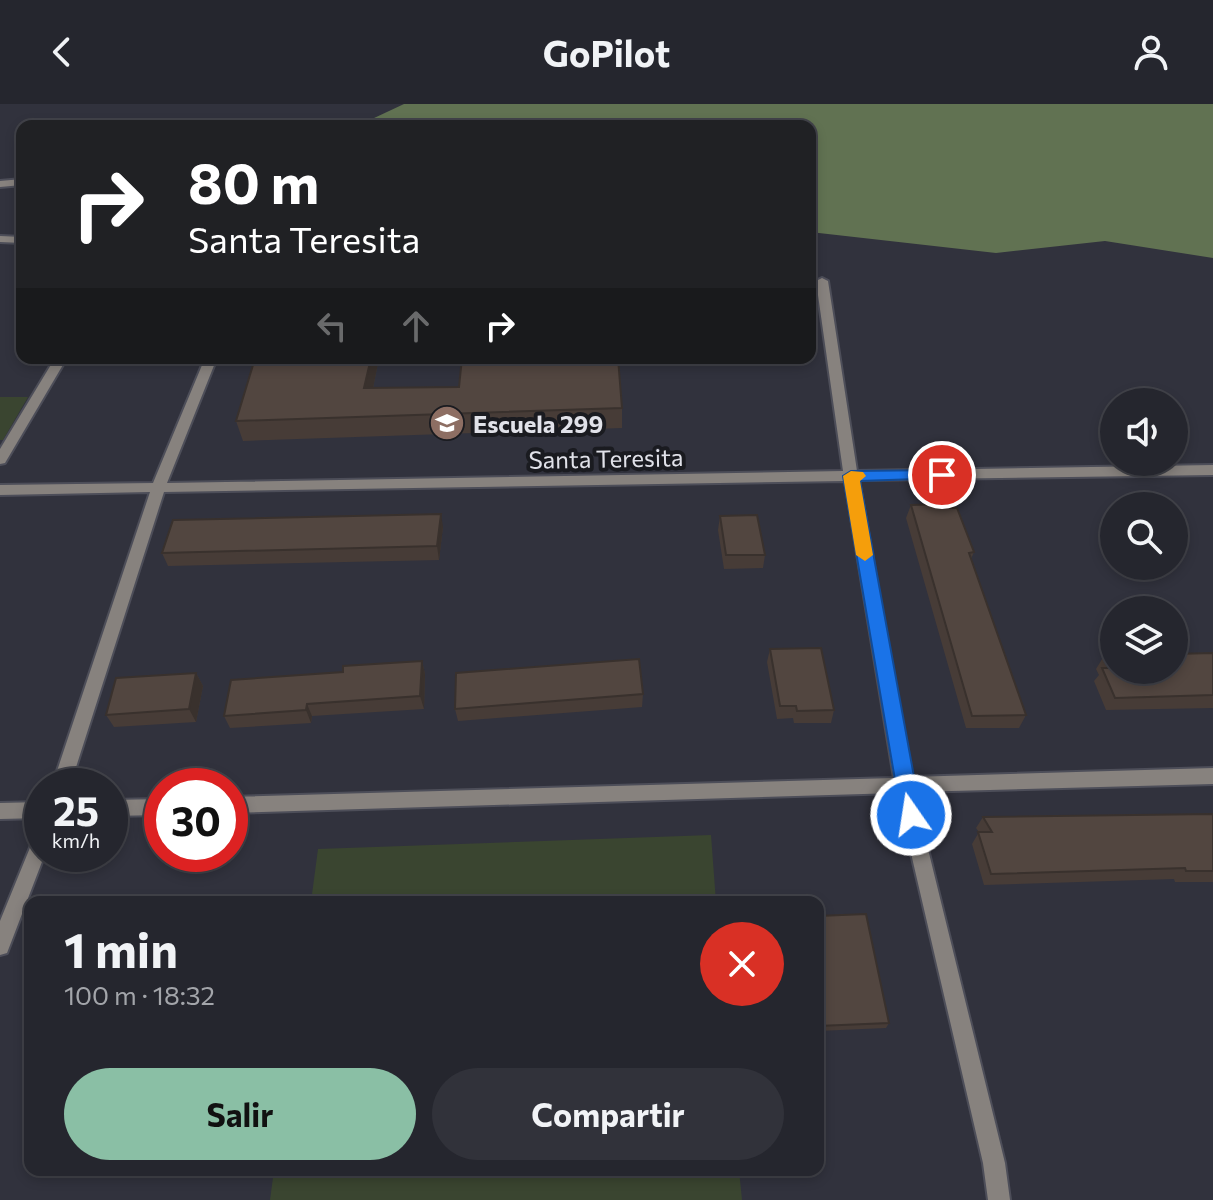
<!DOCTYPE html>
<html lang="es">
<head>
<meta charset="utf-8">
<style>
  body { margin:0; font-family:Commissioner,sans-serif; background:#31323a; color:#f1f3f6; height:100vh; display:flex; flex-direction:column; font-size:30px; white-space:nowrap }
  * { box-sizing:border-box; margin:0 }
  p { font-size:26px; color:#a3a5aa }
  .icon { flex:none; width:44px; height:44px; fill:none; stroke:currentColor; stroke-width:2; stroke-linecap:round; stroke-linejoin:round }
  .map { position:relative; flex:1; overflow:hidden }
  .drawer { position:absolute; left:24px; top:792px; width:800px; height:280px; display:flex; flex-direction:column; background:#25262e; border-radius:16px; box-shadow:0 4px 12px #0003,0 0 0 2px #42434a }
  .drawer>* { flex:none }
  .top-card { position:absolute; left:16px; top:16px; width:800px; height:244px; border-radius:16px; box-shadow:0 4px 12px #0003,0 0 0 2px #42434a; background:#202124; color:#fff; overflow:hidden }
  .buttons { position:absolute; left:1100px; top:284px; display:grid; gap:16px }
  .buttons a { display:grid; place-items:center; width:88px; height:88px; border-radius:50%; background:#25262e; box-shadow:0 4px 12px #0003,0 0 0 2px #42434a; font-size:40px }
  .speed { position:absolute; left:24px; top:664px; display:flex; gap:16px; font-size:40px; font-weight:700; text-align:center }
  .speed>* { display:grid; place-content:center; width:104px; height:104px; border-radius:50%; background:#25262e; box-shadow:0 4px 12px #0003,0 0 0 2px #42434a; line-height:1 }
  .speed small { font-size:20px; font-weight:400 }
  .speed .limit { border:12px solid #d22; background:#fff; color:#111 }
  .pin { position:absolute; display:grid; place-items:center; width:68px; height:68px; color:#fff; margin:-34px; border:4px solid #fff; border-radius:50%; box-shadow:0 2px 8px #0007 }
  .me { position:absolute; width:88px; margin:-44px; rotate:347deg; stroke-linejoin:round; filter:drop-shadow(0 0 6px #0008) }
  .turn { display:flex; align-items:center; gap:28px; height:168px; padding:0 40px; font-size:36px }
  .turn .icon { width:104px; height:104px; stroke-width:2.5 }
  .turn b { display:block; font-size:56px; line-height:68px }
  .lanes { display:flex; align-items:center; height:76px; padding:0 40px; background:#0003; justify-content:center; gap:40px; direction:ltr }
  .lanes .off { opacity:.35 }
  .round { display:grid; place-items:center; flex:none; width:84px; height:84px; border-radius:42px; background:#31323a }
  .overview { display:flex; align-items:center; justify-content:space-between; height:136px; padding:0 40px }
  h1 { font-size:48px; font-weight:700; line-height:60px }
  .primary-button { display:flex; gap:16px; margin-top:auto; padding:16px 40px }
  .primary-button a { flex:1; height:92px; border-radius:48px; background:#8abfa5; color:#111; font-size:32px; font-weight:700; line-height:92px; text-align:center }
  .primary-button a+a { background:#31323a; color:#f1f3f6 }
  header { display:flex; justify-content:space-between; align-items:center; height:104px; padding:0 40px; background:#25262e; font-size:36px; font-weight:700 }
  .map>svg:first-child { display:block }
</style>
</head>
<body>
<header><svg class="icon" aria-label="back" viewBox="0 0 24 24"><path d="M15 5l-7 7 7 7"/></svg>GoPilot<svg class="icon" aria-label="person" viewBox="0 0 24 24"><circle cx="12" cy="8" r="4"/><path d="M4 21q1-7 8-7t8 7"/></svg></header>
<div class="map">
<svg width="1213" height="1096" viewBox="0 0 1213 1096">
  <rect width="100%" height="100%" fill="#31323d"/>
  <g fill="#3a4530">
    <path d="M0 293H28L3 336H0Z"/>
    <path d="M711 731 716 798H311L318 745Z"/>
    <path d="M274 1066H739L742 1096H270Z"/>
  </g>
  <path fill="#617252" d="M404 0H1213V154L1105 137 996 149 810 128V22H357Z"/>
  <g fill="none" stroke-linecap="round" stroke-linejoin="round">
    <g stroke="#4d4e59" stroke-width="4">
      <path id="lane" d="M55 254H67L5 359 0 360V345Z"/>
    </g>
    <g stroke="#4d4e59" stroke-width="4">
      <g id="street">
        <path d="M22 75V81L0 83V77Z"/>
        <path d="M0 132 22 133V139L0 138Z"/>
        <path d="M822 174 828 177 857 367 1213 361V371L859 376 911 673 1213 664V680L914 688 1005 1059 1010 1096H988L983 1059 897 689 230 709V693L894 674 845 377 164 388 70 682H52L150 388 0 391V381L153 379 205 254H217L167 379 843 367 816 177Z"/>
        <path d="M162 695V711L110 712V696Z"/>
        <path d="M42 698V714L0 715V699Z"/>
        <path d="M42 727V750H45L7 849 0 851V817L36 729Z"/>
      </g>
    </g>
    <use href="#lane" fill="#87827e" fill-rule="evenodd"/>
    <use href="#street" fill="#87827e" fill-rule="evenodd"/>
  </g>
  <g fill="#473c37">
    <path d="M317 254H379L373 284 622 304V324L243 337 236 317 316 259Z"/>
    <path d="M911 401 944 404 974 448 971 455 1026 611 1019 624H966L906 414Z"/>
    <path d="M720 412 765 451 763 464 724 465 718 426Z"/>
    <path d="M443 423 439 456 168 462 162 449Z"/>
    <path d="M770 545 834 606 831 619H794L793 614 777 615 767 558Z"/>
    <path d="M1213 549V604L1106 606 1094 577 1099 571 1096 565 1104 552Z"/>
    <path d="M422 557 425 570 424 605 312 612 311 619 230 624 224 612 343 568Z"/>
    <path d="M196 569 203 582 196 618 114 623 106 611Z"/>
    <path d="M643 590 642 603 458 617 455 605Z"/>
    <path d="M1213 710V778H1175L1174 775 984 781 972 740 979 728 976 724 983 713Z"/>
    <path d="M818 812 889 919 886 924 818 927Z"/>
  </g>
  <g fill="#39312d">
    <path d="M371 254H379L369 304 364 284Z"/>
    <path d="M441 410 443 423 439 456 437 442Z"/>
    <path d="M422 557 425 570 424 605 420 592Z"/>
    <path d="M196 569 203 582 196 618 189 605Z"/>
    <path d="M307 600 312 612 311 619 306 606Z"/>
  </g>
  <g fill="#524640" stroke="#39312d" stroke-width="2">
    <path d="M317 254H371L364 284 459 283 462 254H618L622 304 236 317 253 261 316 259Z"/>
    <path d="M942 400 944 404H957L974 448 969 449 1026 611 972 612 911 401Z"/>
    <path d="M441 410 437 442 162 449 173 416Z"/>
    <path d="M757 411 765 451H726L720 412Z"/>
    <path d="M821 544 834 606 797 607 796 602H780L770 545Z"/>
    <path d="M1213 549V591L1115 594 1102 564H1109L1104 552H1114V566H1174V550Z"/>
    <path d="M639 555 643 590 455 605 456 569Z"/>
    <path d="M422 557 420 592 307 600 306 606 224 612 231 576 343 568V562Z"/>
    <path d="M196 569 189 605 106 611 116 574Z"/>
    <path d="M1213 710V767H1186L1185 764 991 770 978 728H992L983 713Z"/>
    <path d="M866 810 889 919 818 922V812Z"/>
  </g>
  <path fill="#1a73e8" stroke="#114b97" stroke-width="2" d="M942 366 947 367V374L860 377 921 711 918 717 911 720 904 717 901 711 843 372 851 367Z"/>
  <path fill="#f59e0b" d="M851 367 863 368 866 372 860 377 873 451 865 457 856 451 843 372Z"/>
  <defs>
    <g id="school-disc" transform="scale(1.8)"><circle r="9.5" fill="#8d6e63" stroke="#1a1b20"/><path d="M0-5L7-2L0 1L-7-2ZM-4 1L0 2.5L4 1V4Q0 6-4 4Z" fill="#fff"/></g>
  </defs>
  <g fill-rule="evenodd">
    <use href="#school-disc" x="447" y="319"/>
  </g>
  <g text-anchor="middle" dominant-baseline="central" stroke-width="8" stroke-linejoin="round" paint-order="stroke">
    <g font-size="24" font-weight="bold" fill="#e1e2e9" stroke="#1a1b20" text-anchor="start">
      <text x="473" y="319">Escuela 299</text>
    </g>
    <g font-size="24" fill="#e1e2e9" stroke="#1a1b20">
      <text transform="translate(606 354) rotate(-1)">Santa Teresita</text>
    </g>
  </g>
</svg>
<div class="buttons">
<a><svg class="icon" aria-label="sound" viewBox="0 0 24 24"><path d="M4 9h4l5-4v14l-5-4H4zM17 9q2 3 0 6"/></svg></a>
<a><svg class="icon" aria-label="search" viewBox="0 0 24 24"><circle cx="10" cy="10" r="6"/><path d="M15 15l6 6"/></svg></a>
<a><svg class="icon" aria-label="layers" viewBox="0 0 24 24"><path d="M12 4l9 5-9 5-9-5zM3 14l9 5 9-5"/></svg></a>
</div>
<div class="speed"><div>25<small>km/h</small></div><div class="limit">30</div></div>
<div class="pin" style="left:942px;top:371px;background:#d93025"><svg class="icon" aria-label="arrive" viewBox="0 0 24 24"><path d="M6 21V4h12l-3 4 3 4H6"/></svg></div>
<svg class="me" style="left:911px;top:711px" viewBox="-20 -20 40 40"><circle r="17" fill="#1a73e8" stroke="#fff" stroke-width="3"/><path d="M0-11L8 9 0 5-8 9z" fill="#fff"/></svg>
<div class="top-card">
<div class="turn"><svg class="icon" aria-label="right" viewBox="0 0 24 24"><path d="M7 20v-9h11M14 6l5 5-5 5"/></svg><div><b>80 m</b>Santa Teresita</div></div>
<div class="lanes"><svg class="icon off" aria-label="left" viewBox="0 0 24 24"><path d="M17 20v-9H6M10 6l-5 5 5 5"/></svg><svg class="icon off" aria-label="ahead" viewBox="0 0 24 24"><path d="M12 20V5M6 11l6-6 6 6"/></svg><svg class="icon" aria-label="right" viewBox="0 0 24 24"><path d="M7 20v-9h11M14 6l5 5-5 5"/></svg></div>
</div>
<section class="drawer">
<div class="overview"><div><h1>1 min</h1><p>100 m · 18:32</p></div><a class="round" style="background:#d93025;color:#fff"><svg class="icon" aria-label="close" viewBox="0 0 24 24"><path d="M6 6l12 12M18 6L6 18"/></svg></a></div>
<div class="primary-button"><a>Salir</a><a>Compartir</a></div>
</section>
</div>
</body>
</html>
